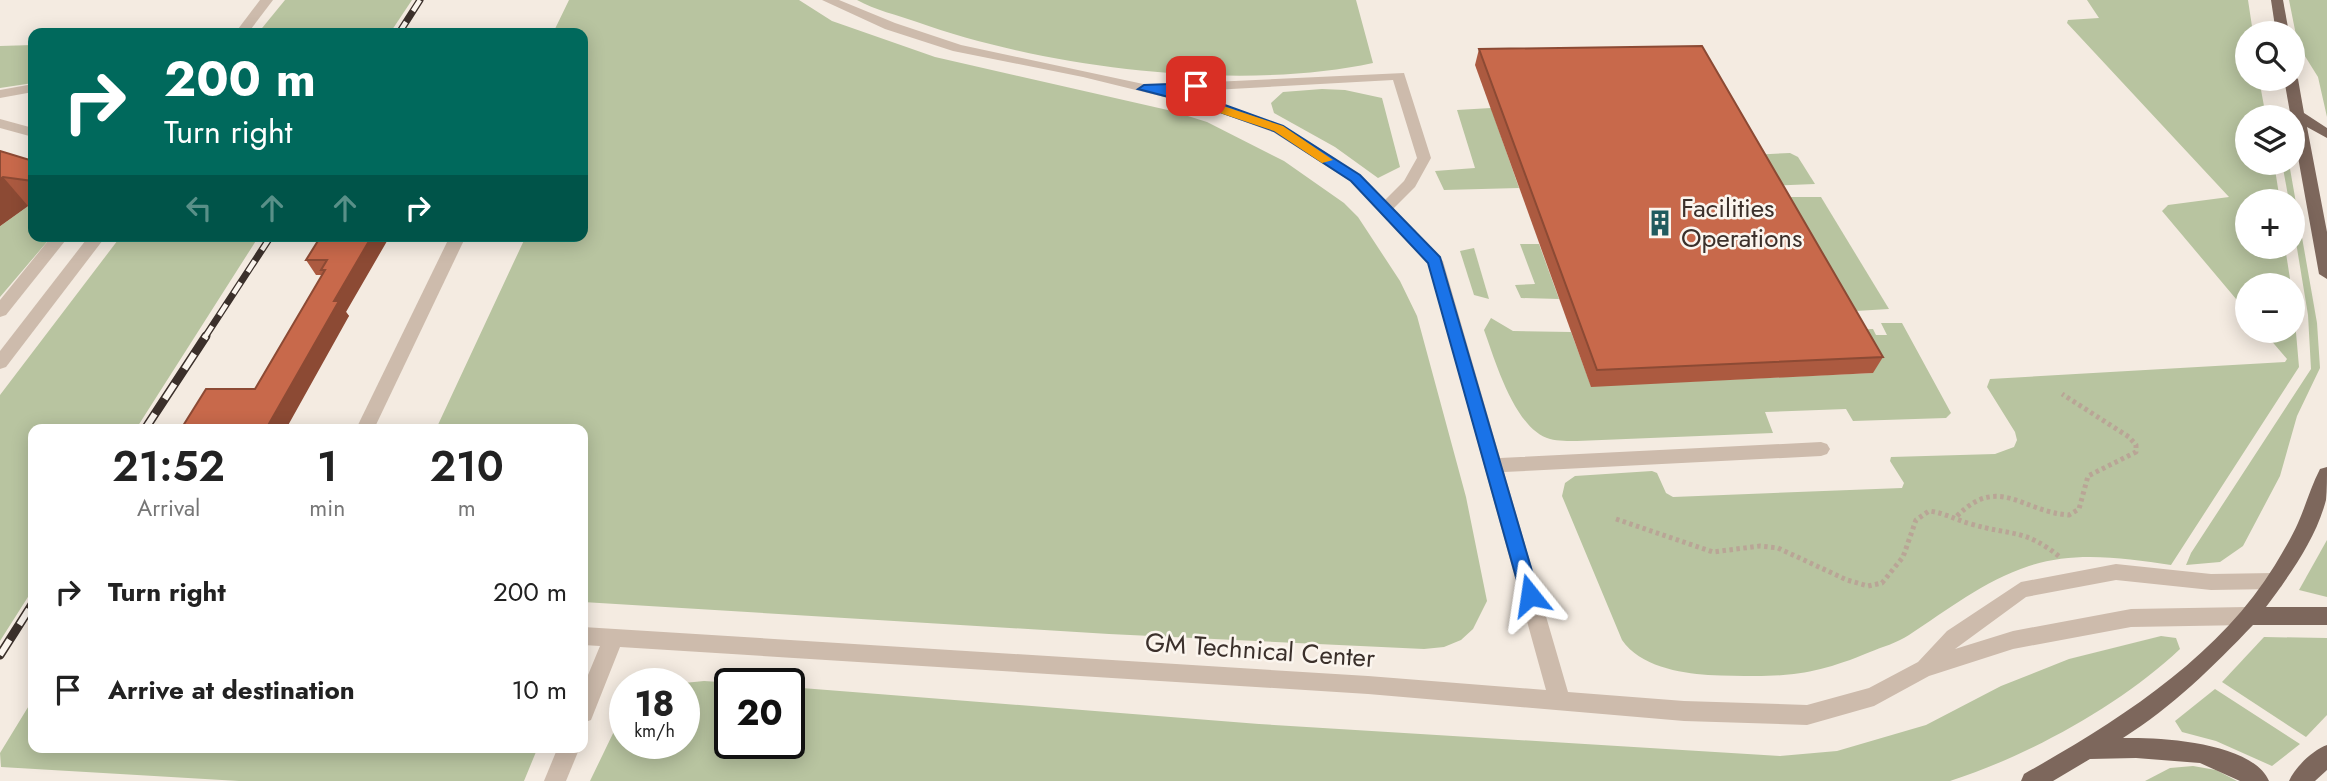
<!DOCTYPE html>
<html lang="en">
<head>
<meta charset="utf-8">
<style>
  body { margin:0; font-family:Jost,sans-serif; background:#f2f2f2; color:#222; height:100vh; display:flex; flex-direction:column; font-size:26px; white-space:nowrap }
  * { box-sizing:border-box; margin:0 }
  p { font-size:23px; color:#767676 }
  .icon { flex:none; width:38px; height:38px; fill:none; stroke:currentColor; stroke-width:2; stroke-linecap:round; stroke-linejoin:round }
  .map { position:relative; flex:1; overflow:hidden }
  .sheet { position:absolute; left:28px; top:424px; width:560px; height:329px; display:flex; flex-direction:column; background:#fff; border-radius:14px; box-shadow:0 4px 18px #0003 }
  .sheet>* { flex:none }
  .banner { position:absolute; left:28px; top:28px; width:560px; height:214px; border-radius:14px; box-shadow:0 4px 18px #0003; background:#00695c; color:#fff; overflow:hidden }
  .fabs { position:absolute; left:2235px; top:21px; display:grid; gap:14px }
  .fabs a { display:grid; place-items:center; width:70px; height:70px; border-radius:50%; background:#fff; box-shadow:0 4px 18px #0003; font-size:35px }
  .speed { position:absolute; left:609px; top:668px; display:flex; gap:14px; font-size:35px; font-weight:700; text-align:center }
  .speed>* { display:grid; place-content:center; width:91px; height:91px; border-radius:50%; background:#fff; box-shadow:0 4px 18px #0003; line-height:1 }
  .speed small { font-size:18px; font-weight:400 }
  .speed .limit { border:4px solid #111; border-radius:10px; background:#fff; color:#111 }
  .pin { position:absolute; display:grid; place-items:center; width:60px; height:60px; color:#fff; margin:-30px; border-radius:14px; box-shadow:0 4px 10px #0006 }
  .me { position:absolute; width:77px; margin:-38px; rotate:345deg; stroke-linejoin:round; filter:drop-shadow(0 0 5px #0008) }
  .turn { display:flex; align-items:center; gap:24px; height:147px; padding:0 21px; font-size:32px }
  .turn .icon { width:91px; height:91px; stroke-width:2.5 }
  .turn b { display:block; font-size:49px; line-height:60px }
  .lanes { display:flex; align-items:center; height:66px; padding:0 21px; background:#0003; justify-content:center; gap:35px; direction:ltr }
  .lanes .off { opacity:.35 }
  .eta { display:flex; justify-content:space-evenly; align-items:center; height:119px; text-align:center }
  .eta b { font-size:42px; font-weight:600; line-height:49px }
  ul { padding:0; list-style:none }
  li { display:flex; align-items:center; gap:21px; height:98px; padding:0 21px }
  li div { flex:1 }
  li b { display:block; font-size:26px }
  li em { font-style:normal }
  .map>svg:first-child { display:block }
</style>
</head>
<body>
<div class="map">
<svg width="2327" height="781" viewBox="0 0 2327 781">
  <rect width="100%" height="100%" fill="#f4ebe1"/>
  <g fill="#b8c4a0">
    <path d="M285 0H412L390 33H258Z"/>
    <path d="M569 0H799L832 21 935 57 1172 111 1207 122 1284 161 1344 203 1358 217 1400 281 1417 316 1466 497 1487 601 1473 629 1461 640 1444 647 1424 649 1109 634 583 602V429H436L526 236H583V33H553Z"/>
    <path d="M857 0H1356L1373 63C1239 92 1045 68 917 22 897 15 875 10 857 0Z"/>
    <path d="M2087 0H2248L2253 33H2247V79H2259L2266 117H2247V163H2274L2280 201H2247V247H2285L2291 285H2247V312L2162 211 2168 205 2229 197 2067 23 2068 20 2099 18Z"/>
    <path d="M2289 0H2327V117L2318 77 2298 45Z"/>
    <path d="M33 45V83L0 88V46Z"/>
    <path d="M1322 89 1345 90 1382 98 1400 167 1378 178 1335 147 1274 113 1271 103 1283 92Z"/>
    <path d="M1491 108 1519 188 1444 190 1435 171 1475 168 1457 110Z"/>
    <path d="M1790 153 1798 157 1815 184 1767 186 1750 155Z"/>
    <path d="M2282 163H2289L2317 323 2320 368 2297 416 2280 476 2243 546 2220 562 2186 565 2191 553 2311 369 2308 315 2293 224 2292 201H2289Z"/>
    <path d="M1774 197H1821L1889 309 1839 312Z"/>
    <path d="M28 206 33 207V236H52L0 297V226Z"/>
    <path d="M121 236H259L136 429H33V589L0 641V395Z"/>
    <path d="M1520 244H1539L1559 299 1521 298 1515 285 1535 284Z"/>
    <path d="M1474 248 1489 299 1474 295 1460 251Z"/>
    <path d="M2293 298 2299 367 2171 565C2123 558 2075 551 2029 566 1984 581 1947 610 1909 635 1897 643 1882 647 1870 652 1806 679 1776 677 1708 675 1679 673 1640 666 1622 640L1562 496 1565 483 1575 476 1652 471 1657 473 1666 493 1673 497 1902 488 1904 483 1890 461 1891 457 1995 454 2014 447 2017 440 2015 432 1987 387 1990 379 2285 362 2287 359 2263 331H2292Z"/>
    <path d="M1491 318 1513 331 1571 332 1591 386 1872 373 1848 330 1873 329 1876 335H1887L1881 323H1902L1951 413 1946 418 1853 421 1846 409 1765 412 1773 433 1577 441C1569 441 1558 441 1550 439 1515 430 1495 360 1484 330Z"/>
    <path d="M2327 540V597L2299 590Z"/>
    <path d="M2161 636 2176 638 2180 649C2121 705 2028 756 1950 781H590L619 721 625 714V744H684V684H674L704 681 752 684H730V744H789V687L1259 724 1780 756 1837 751 1926 725 2001 686 2069 659Z"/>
    <path d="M2264 637 2327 638V715L2306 737 2222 682Z"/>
    <path d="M2215 689 2300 744 2272 766 2216 741 2182 732 2175 721Z"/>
    <path d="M33 699V747H538L524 781H239L1 767 0 753Z"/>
    <path d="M2193 766 2216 770 2237 781H2145L2170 768Z"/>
  </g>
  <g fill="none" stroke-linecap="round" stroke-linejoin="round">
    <g stroke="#b9a596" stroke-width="5" stroke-dasharray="3.5 3.5" stroke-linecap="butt">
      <path d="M1957 516C1999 474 2022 512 2069 515L2079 509 2088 476 2136 452V445L2129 437 2062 394"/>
      <path d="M1616 519 1713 552 1760 546 1778 548 1847 580 1868 586 1882 583 1903 557 1916 520 1929 511C1945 513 1956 520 1971 524 2011 536 2025 528 2061 558"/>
    </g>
    <g fill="#cdbbac" fill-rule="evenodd">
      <path d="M260 0H273L248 33H235Z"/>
      <path d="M822 0H839L895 23 961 45 1162 88 1169 84 1404 73 1431 158 1415 187 1393 209 1443 261 1500 458 1821 442 1827 444 1830 449 1827 454 1821 456 1504 472 1568 692 1684 701 1807 705 1869 688 1918 662 1947 631 2021 582 2116 564 2211 574 2274 573 2281 575 2284 581 2281 587 2274 589 2211 590 2116 580 2026 597 1955 649 2013 631 2131 609 2247 607 2254 610 2257 616 2254 622 2247 625 2131 627 2013 649 1929 676 1874 706 1807 725 1684 721 1368 694 620 647 591 720 583 723V687L600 646 583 645V627L1368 676 1546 690 1428 263 1350 181 1273 132 1201 106 1083 77 953 51 885 29ZM1393 80 1417 158 1404 181 1385 200C1328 142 1254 111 1177 92Z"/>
      <path d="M33 84V92L0 98V90Z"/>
      <path d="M0 119 33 128V137L0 128Z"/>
      <path d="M52 236H69L6 315 0 317V300Z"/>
      <path d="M89 236H106L6 367 0 369V351Z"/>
      <path d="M450 236H466L374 429H356Z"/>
      <path d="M558 747H580L566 781H544Z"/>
    </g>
    <g fill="#7d675c" fill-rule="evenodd">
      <path d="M2271 0H2283L2289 33H2276Z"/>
      <path d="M2292 75 2298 79 2304 113 2327 128V138L2307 127 2327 232V279L2319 274 2284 79H2292Z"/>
      <path d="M2327 467C2327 477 2327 490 2326 500 2316 539 2289 576 2266 607H2327V625H2253C2213 667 2172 707 2123 738 2160 737 2252 742 2269 781H2240L2200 763 2136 758 2090 759 2053 781H2021L2024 774C2118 721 2218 658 2275 565 2283 551 2292 537 2298 523 2306 505 2311 486 2320 469Z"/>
      <path d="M2327 745V770L2315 781H2289C2295 767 2313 750 2327 745Z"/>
    </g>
    <g stroke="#3b302b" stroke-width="7">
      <g id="rail-far1">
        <path d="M399 33 420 0"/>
        <path d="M205 337 271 236"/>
      </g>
    </g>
    <g stroke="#3b302b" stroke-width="9">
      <g id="rail">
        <path d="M145 429 206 336"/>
        <path d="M0 655 33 603"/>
      </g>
    </g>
    <use href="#rail-far1" stroke="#fbf5ee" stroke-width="4.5" stroke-dasharray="13" stroke-linecap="butt"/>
    <use href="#rail" stroke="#fbf5ee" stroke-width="6" stroke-dasharray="18" stroke-linecap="butt"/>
  </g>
  <g fill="#ac5a40">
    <path d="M1479 49 1883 357 1873 373 1591 387 1475 65Z"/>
    <path d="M0 151 33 161V207L28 206 0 226Z"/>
    <path d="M321 236 346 312 349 316 255 389 322 275H316L306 260Z"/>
  </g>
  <g fill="#8c4a34">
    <path d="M3 177 28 206 0 226V179Z"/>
    <path d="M372 236H390L346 312 349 316 286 429H266L334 301Z"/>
  </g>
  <g fill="#c8694b" stroke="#8c4a34" stroke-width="2">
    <path d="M1702 46 1883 357 1597 370 1479 49Z"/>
    <path d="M0 151 33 161V181L3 177 0 179Z"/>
    <path d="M321 236H372L334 301H339L266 429H181L206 389H255L325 270H321L327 260H306Z"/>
  </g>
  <path fill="#1a73e8" stroke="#114b97" stroke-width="2" d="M1196 83 1202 86 1200 89 1172 91 1211 100 1283 126 1360 175 1440 257 1539 595 1537 600 1530 603 1521 595 1428 263 1351 181 1274 131 1203 106 1138 89 1144 85Z"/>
  <path fill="#f59e0b" d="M1187 97H1196L1283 126 1333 160 1322 163 1274 131 1187 102Z"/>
  <defs>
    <g id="building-bare" transform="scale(2.1)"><path d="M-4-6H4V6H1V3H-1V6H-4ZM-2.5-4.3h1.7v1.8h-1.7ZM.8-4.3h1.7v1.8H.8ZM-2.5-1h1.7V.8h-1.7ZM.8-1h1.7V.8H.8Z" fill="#1f5a5e" stroke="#fbf5ee" stroke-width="2.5" paint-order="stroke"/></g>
  </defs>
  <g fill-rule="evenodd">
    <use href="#building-bare" x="1660" y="223"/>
  </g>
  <g text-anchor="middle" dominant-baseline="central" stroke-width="5" stroke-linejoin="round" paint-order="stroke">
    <g font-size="26" fill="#3b302b" stroke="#fbf5ee" text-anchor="start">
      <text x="1681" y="208">Facilities<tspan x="1681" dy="30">Operations</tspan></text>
    </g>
    <g font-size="26" fill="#3b302b" stroke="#fbf5ee">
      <text transform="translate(1260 650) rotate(4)">GM Technical Center</text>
    </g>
  </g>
</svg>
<div class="fabs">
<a><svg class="icon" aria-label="search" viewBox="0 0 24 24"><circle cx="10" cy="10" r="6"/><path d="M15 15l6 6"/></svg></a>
<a><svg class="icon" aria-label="layers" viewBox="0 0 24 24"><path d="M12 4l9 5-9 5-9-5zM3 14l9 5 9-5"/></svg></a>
<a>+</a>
<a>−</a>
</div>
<div class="speed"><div>18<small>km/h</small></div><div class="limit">20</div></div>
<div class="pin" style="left:1196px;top:86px;background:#d93025"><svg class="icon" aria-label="arrive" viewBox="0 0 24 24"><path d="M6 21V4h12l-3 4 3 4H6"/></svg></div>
<svg class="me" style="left:1530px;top:595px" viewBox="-20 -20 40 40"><path d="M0-17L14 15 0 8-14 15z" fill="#1a73e8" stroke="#fff" stroke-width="4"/></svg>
<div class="banner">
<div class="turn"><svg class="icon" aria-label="right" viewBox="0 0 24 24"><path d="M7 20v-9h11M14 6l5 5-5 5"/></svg><div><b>200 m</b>Turn right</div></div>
<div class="lanes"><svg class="icon off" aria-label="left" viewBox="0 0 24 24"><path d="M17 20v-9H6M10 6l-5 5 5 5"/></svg><svg class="icon off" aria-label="ahead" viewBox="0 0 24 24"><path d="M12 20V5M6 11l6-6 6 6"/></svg><svg class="icon off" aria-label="ahead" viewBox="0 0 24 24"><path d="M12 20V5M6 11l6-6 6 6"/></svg><svg class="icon" aria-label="right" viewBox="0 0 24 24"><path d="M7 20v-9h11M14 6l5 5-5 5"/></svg></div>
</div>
<section class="sheet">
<div class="eta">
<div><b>21:52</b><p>Arrival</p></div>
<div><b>1</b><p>min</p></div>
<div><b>210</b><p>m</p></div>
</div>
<ul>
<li><svg class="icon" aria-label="right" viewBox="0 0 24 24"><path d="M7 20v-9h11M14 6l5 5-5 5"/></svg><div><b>Turn right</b></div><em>200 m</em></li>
<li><svg class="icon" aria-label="arrive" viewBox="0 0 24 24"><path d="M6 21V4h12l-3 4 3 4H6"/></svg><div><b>Arrive at destination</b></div><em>10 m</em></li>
</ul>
</section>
</div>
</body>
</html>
